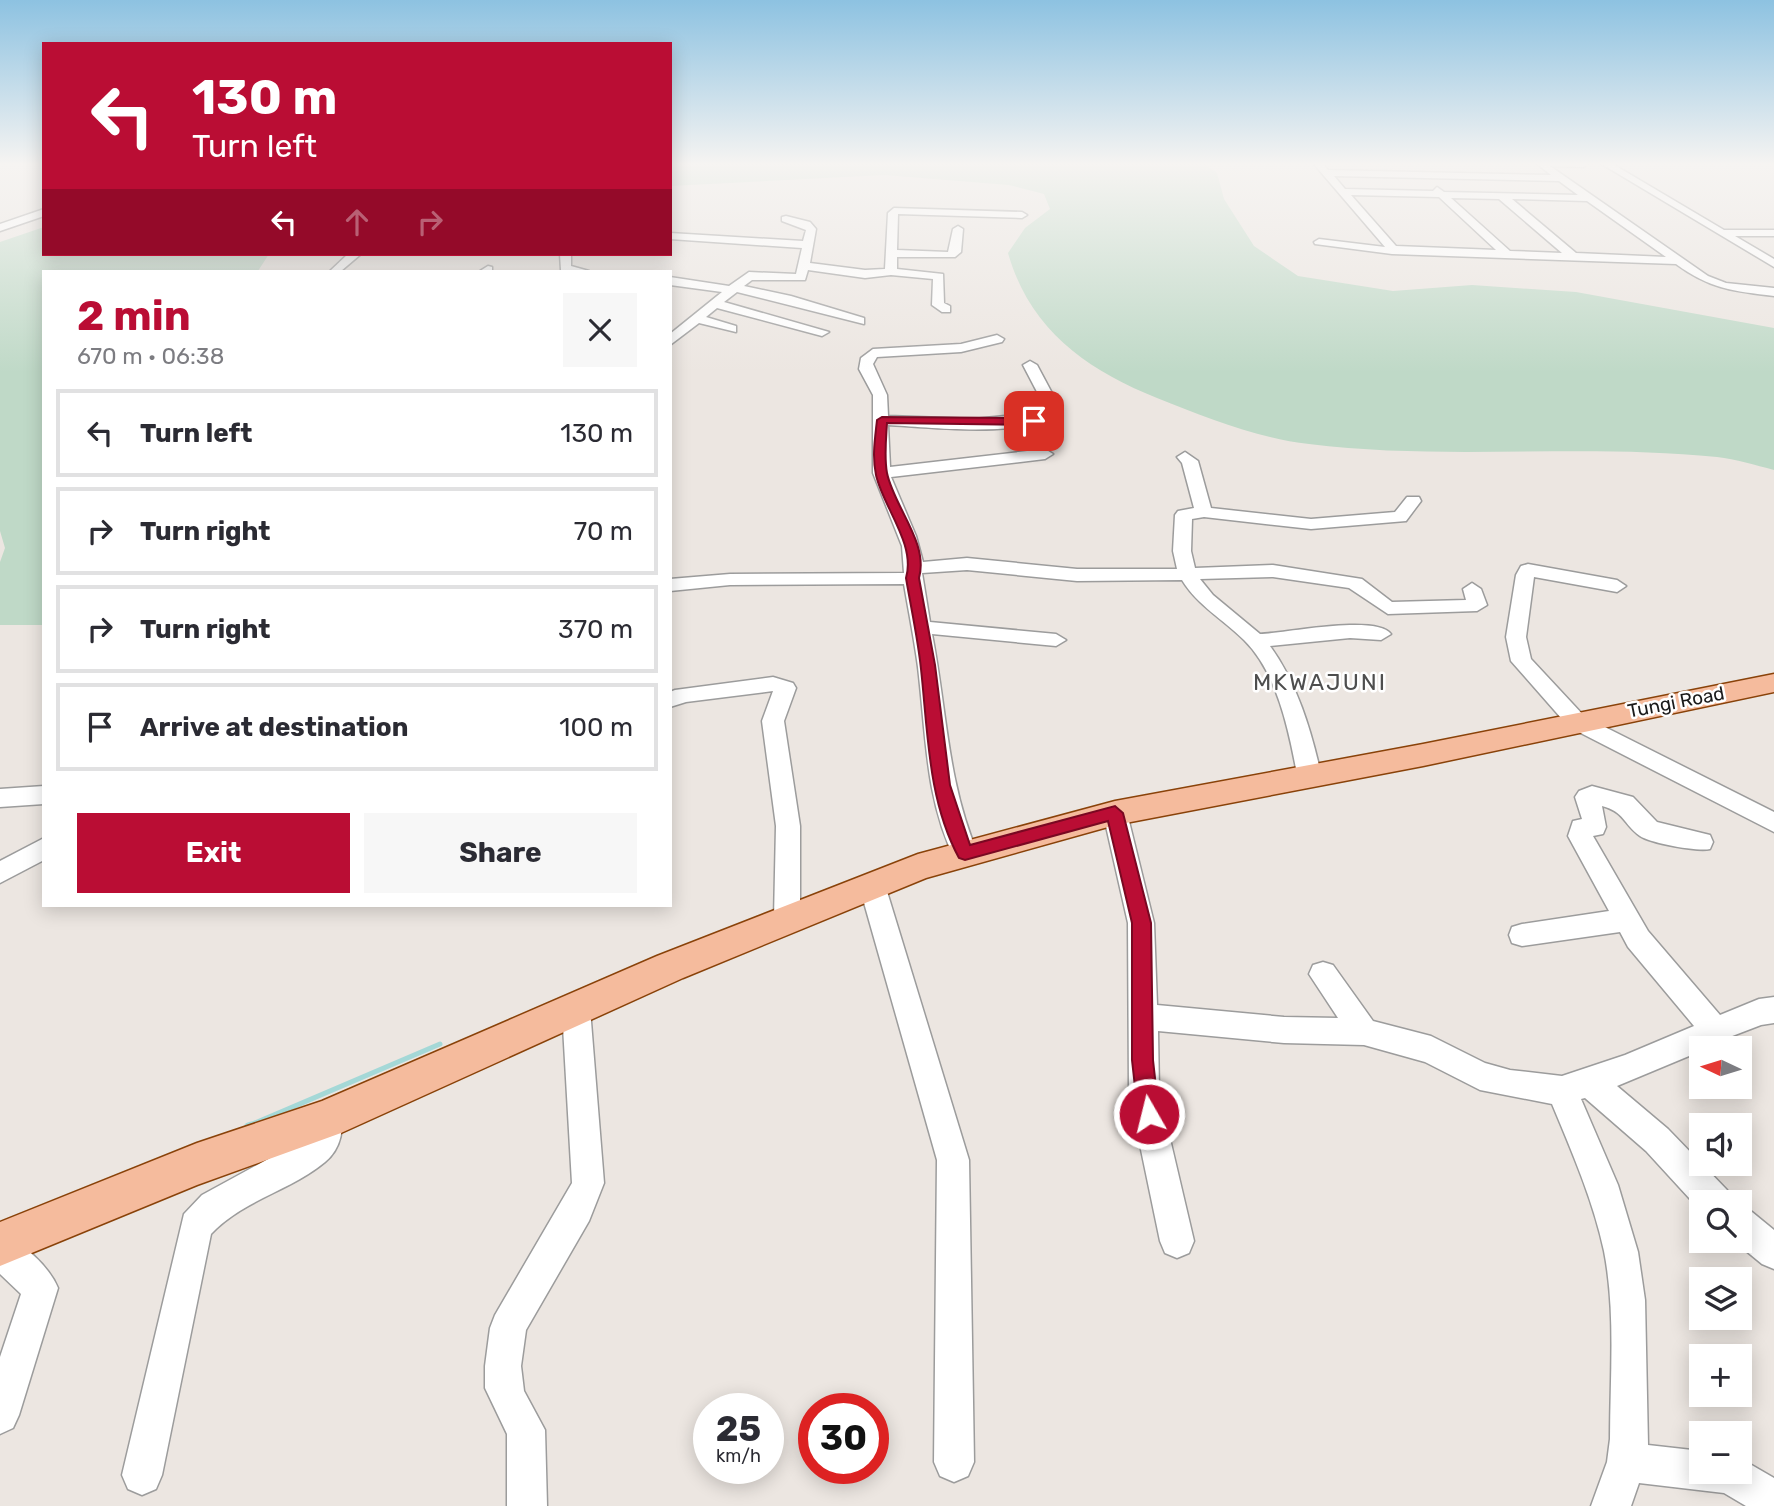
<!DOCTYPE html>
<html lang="en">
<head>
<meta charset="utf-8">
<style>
  body { margin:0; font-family:Rubik,sans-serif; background:#f7f7f7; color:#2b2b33; height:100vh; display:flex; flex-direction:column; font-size:26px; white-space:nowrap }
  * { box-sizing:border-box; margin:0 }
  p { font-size:23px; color:#7c7c81 }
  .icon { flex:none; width:38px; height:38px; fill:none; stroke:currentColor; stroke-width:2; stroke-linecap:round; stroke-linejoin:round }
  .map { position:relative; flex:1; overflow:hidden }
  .sheet { position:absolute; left:42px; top:270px; width:630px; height:637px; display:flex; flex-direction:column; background:#fff; border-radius:0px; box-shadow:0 4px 18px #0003 }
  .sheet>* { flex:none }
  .top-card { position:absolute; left:42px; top:42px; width:630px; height:214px; border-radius:0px; box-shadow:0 4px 18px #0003; background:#ba0d34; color:#fff; overflow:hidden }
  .needle { width:46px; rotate:274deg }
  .buttons { position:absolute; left:1689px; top:1036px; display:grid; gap:14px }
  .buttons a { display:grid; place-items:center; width:63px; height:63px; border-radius:0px; background:#fff; box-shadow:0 4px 18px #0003; font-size:35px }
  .speed { position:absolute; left:693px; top:1393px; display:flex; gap:14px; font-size:35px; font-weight:700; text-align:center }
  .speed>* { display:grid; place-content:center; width:91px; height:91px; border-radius:50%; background:#fff; box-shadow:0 4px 18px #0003; line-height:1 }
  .speed small { font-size:18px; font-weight:400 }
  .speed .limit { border:10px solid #d22; background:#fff; color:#111 }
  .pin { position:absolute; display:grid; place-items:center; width:60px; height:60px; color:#fff; margin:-30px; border-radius:14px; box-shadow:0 4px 10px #0006 }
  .me { position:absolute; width:77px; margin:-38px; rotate:352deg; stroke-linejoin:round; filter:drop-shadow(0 0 5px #0008) }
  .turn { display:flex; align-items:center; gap:24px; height:147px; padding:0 35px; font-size:32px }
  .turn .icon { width:91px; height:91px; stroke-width:2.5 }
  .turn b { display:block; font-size:49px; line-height:60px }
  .lanes { display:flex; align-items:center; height:66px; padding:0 35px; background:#0003; justify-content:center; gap:35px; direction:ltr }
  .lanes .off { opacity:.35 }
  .round { display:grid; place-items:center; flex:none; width:74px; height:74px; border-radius:0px; background:#f7f7f7 }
  .summary { display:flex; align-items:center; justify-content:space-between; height:119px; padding:0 35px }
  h1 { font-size:42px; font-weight:700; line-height:52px; color:#ba0d34 }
  .primary-button { display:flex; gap:14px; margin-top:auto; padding:14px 35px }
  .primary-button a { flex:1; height:80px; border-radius:0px; background:#ba0d34; color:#fff; font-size:28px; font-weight:700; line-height:80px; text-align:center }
  .primary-button a+a { background:#f7f7f7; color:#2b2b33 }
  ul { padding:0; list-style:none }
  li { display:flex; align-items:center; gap:21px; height:88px; margin:0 14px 10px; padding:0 21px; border:4px solid #e1e1e2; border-radius:0px }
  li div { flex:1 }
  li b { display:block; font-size:26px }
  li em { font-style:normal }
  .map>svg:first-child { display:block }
</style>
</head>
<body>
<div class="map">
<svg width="1774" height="1506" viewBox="0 0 1774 1506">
  <rect width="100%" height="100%" fill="#ece6e1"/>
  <g fill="#bfd9c7">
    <path d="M670 163H1203L1217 173 1224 199 1254 246 1298 276 1393 291 1472 285 1576 292 1774 328V470C1755 465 1736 459 1717 457 1582 443 1445 461 1309 444 1257 438 1205 417 1157 398 1086 369 1030 330 1008 253L1025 228 1050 209 1044 194 1009 185 884 175 670 186Z"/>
    <path d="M44 227V254H269L258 271H44V625H0V562L5 548 0 531V242Z"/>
  </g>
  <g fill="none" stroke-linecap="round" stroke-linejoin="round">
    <path stroke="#a4d8d7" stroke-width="5" d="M248 1126 440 1044"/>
    <path stroke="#a4d8d7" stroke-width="7" d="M248 1126 251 1125"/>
    <g stroke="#9c9c9c" stroke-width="3">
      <g id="minor">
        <path d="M1313 163H1322L1328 170 1551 175 1536 163H1588L1584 167 1550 166 1708 276 1726 283 1774 288V296C1733 291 1710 289 1676 264L1392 254 1315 244 1314 242 1319 239 1385 247ZM1334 176 1559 181 1578 195 1444 192 1437 187 1433 191 1345 189ZM1351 195 1439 197 1496 250 1396 246ZM1451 198 1499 199 1562 253 1510 251ZM1512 199 1587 201 1666 257 1576 253Z"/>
        <path d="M1600 163H1611L1724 230H1774V236H1735L1774 259V267Z"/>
        <path d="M894 208 1022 212 1027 215 1022 218 898 214 897 250 948 252 953 229 958 226 963 229 961 252 955 257H897V269L943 274 944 303 950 306V312H942L932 305 933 279 891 275 865 278 808 270 805 280H752L744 286 791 296 864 318V324L737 292 724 302 829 332 822 336 717 308 706 317 736 326V332L699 323 670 345V334L722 292 670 285V277L729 286 749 272 796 274 802 248 670 239V233L803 241 806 230 782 221V217L786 216 810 222 816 229 810 263 865 270 885 269 888 213Z"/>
        <path d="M44 209V216L0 231V224Z"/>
        <path d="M348 254H361L341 271H330Z"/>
        <path d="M560 254H571V266L589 271 561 270Z"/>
        <path d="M488 266 492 267V271H480Z"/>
        <path d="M997 335 1004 339 1002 342 961 352 877 357 873 364 887 395 888 416 974 419 1038 413 1046 409 1023 365 1030 361 1037 365 1061 410C1034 440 927 427 888 425L890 467 1045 449 1053 454 1045 459 891 477 916 536 923 562 967 558 1077 569H1177L1173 551 1175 515 1178 511 1194 508 1182 463 1177 457 1185 452 1198 461 1211 508 1311 519 1395 512 1407 497H1419L1421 501 1406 521 1311 529 1204 517 1192 519 1191 551 1195 568 1273 565 1362 579 1392 602 1466 600 1463 589 1472 583 1481 589 1487 605 1477 611 1388 614 1349 588 1273 577 1200 579 1213 595 1260 634C1285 633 1377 614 1391 634L1381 640 1350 638 1270 646C1297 683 1311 730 1321 774L1317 780 1309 782 1301 780 1297 774C1289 731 1277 672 1244 640 1223 619 1198 606 1182 580L1077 581 967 570 922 573 930 622 1056 634 1066 640 1056 646 932 634C947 710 947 782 978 854L974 861 965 864 956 861C925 801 926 733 918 667 914 638 909 613 904 584L730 585 670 591V579L730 574 904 573 902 546 873 473V395L859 369 861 358 873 349 961 344Z"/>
        <path d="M1528 564 1617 580 1626 586 1617 592 1534 577 1526 637 1531 659 1585 717 1774 812V832L1569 727 1511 661 1506 637 1516 575 1521 566Z"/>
        <path d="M773 677 793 683 796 688 784 721 800 826V918L796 926 787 929 778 926 774 918 776 826 762 721 773 691 686 702 670 707V692L675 690Z"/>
        <path d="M44 786V804L0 807V789Z"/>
        <path d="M1592 786 1633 797 1657 822 1710 835 1713 842 1710 849C1698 852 1650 843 1640 836 1623 824 1625 812 1602 806L1606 827 1603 834 1593 836 1648 931 1720 1015 1759 999 1774 997V1023L1761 1025 1701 1048V1051L1617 1086 1668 1129 1727 1190 1731 1202H1701V1211L1646 1151 1585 1098 1581 1099 1618 1185 1638 1252 1645 1300 1648 1445 1701 1451V1472H1740V1459L1743 1460 1774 1478V1506H1746L1724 1493 1639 1483 1631 1506H1591L1607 1462 1610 1439C1610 1378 1616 1312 1604 1251 1593 1200 1572 1152 1552 1104L1480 1090 1425 1062 1364 1045 1284 1043 1158 1031 1159 1092 1194 1241 1189 1253 1177 1258 1165 1253 1160 1241 1129 1092 1128 923 1103 813 1106 807 1115 804 1124 807 1127 813 1154 923 1157 1005 1284 1017 1338 1018 1309 974 1313 965 1323 962 1333 965 1373 1021 1431 1036 1485 1063 1510 1070 1562 1076 1625 1055 1694 1026 1628 947 1620 932 1522 946 1512 943 1509 935 1512 927 1522 924 1609 911 1568 836 1573 821 1582 819 1575 797 1579 791Z"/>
        <path d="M44 838V860L0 883V861Z"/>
        <path d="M872 875 881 878 885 885 969 1160 974 1462 968 1476 954 1482 940 1476 934 1462 937 1160 859 885 863 878Z"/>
        <path d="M576 996 586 1000 590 1009 604 1183 589 1221 526 1330 521 1366 524 1391 545 1430 547 1506H507V1434L485 1388V1366L490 1328 495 1315 572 1183 562 1009 566 1000Z"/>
        <path d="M327 1104 338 1108C346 1126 341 1149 325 1162 290 1191 243 1200 211 1234L162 1475 156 1489 142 1495 128 1489 122 1475 184 1214 202 1195 303 1140 309 1132 316 1108Z"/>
        <path d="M1740 1207 1752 1212 1774 1230V1269L1762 1264 1734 1241H1740Z"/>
        <path d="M0 1233C22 1242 49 1266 58 1288L19 1415 13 1428 0 1434V1357L21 1294 0 1274Z"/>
      </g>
    </g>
    <g stroke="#894209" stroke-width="3">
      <path id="major" d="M1774 674V692L1423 766 1115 825 926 878 683 978 341 1133 197 1185 0 1266V1222L197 1143 322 1101 657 956 918 854 1115 801 1423 744Z"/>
    </g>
    <use href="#minor" fill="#fff" fill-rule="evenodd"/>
    <use href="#major" fill="#f5bb9d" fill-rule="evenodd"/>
  </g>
  <linearGradient id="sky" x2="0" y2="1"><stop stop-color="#8dc2e1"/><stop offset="0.44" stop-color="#f6f4f2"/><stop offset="1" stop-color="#f6f4f2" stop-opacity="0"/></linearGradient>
  <rect width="1774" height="373" fill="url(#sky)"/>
  <path fill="#ba0d34" stroke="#790822" stroke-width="2" d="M882 417 1034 418 1039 421 1034 425 887 423C886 440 884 457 887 473 894 507 929 543 919 578L935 665 950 785 970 845 1115 806 1123 813 1151 923 1153 1060 1159 1114 1156 1121 1149 1124 1141 1121 1138 1114 1132 1060V923L1108 821 965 860 959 858C928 801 928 733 921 669 918 639 911 608 906 578 916 544 883 507 876 475 872 456 875 439 877 420Z"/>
  <g text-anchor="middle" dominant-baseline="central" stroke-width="5" stroke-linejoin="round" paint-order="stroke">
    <g font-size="19" fill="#1b1b1b" stroke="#fff">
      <text transform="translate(1676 702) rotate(-11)">Tungi Road</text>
    </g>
    <g font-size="23" letter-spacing="2" fill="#4e4e4e" stroke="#fff">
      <text x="1320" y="682">MKWAJUNI</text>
    </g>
  </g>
</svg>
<div class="buttons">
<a><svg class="needle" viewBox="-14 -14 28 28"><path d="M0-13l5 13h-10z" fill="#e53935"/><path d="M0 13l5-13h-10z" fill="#7c7c81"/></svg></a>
<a><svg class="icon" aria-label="sound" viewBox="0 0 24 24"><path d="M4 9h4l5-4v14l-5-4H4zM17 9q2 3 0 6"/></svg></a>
<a><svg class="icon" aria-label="search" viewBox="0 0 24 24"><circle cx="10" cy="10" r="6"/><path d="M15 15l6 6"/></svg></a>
<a><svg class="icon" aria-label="layers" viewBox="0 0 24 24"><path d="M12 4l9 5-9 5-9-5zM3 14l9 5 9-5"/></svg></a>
<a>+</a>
<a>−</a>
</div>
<div class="speed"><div>25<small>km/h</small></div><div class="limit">30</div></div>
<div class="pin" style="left:1034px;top:421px;background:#d93025"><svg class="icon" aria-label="arrive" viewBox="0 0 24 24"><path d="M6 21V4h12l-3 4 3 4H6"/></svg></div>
<svg class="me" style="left:1149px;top:1114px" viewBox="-20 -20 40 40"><circle r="17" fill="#ba0d34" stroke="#fff" stroke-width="3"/><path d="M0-11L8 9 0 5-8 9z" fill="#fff"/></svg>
<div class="top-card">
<div class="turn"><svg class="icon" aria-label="left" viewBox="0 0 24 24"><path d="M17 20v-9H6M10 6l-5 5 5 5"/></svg><div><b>130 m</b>Turn left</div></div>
<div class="lanes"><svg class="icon" aria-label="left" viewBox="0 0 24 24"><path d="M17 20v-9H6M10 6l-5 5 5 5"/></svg><svg class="icon off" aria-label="ahead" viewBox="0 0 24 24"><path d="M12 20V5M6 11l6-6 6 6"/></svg><svg class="icon off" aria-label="right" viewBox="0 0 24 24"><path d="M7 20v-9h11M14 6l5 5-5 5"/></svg></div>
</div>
<section class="sheet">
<div class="summary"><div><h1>2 min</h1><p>670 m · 06:38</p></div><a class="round"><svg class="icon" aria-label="close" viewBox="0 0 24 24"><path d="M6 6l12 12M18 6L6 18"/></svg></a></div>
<ul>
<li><svg class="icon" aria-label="left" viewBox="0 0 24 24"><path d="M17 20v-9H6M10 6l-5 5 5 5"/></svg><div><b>Turn left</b></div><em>130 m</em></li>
<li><svg class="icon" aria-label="right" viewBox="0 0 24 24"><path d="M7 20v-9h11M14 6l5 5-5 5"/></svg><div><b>Turn right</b></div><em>70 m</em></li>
<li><svg class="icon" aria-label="right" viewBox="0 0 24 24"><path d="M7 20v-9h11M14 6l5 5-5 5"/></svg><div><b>Turn right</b></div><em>370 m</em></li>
<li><svg class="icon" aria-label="arrive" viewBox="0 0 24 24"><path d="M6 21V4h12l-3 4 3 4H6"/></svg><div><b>Arrive at destination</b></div><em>100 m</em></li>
</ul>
<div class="primary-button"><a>Exit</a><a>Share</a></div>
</section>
</div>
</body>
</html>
